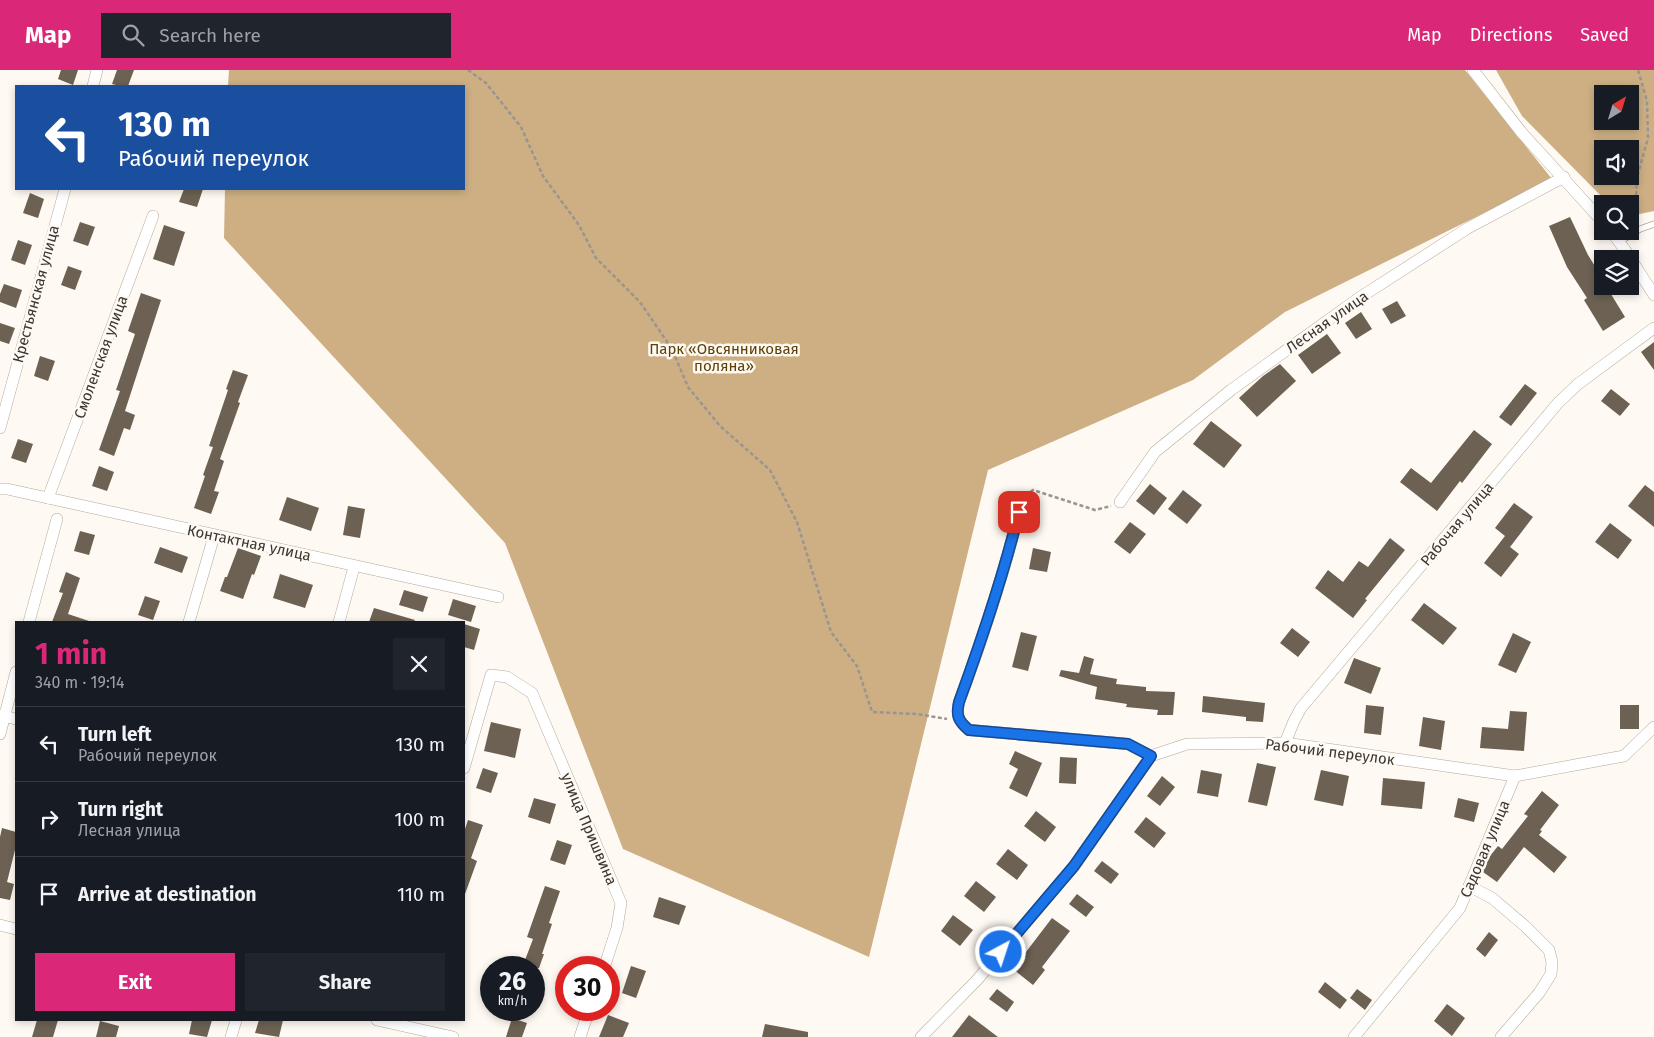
<!DOCTYPE html>
<html lang="en">
<head>
<meta charset="utf-8">
<style>
  body { margin:0; font-family:"Fira Sans",sans-serif; background:#20242c; color:#f1f3f6; height:100vh; display:flex; flex-direction:column; font-size:19px; white-space:nowrap }
  * { box-sizing:border-box; margin:0 }
  p { font-size:16px; color:#9ea1a6 }
  .icon { flex:none; width:28px; height:28px; fill:none; stroke:currentColor; stroke-width:2; stroke-linecap:round; stroke-linejoin:round }
  .map { position:relative; flex:1; overflow:hidden }
  .details { position:absolute; left:15px; top:551px; width:450px; height:400px; display:flex; flex-direction:column; background:#171b24; border-radius:0px; box-shadow:0 2px 8px #0003 }
  .details>* { flex:none }
  .guide { position:absolute; left:15px; top:15px; width:450px; height:105px; border-radius:0px; box-shadow:0 2px 8px #0003; background:#1a4fa0; color:#fff; overflow:hidden }
  .needle { width:32px; rotate:38deg }
  .tools { position:absolute; left:1594px; top:15px; display:grid; gap:10px }
  .tools a { display:grid; place-items:center; width:45px; height:45px; border-radius:0px; background:#171b24; box-shadow:0 2px 8px #0003; font-size:25px }
  .speed { position:absolute; left:480px; top:886px; display:flex; gap:10px; font-size:25px; font-weight:700; text-align:center }
  .speed>* { display:grid; place-content:center; width:65px; height:65px; border-radius:50%; background:#171b24; box-shadow:0 2px 8px #0003; line-height:1 }
  .speed small { font-size:12px; font-weight:400 }
  .speed .limit { border:8px solid #d22; background:#fff; color:#111 }
  .pin { position:absolute; display:grid; place-items:center; width:42px; height:42px; color:#fff; margin:-21px; border-radius:10px; box-shadow:0 2px 8px #0006 }
  .me { position:absolute; width:55px; margin:-28px; rotate:40deg; stroke-linejoin:round; filter:drop-shadow(0 0 4px #0008) }
  .turn { display:flex; align-items:center; gap:18px; height:105px; padding:0 20px; font-size:22px }
  .turn .icon { width:65px; height:65px; stroke-width:2.5 }
  .turn b { display:block; font-size:35px; line-height:42px }
  .round { display:grid; place-items:center; flex:none; width:52px; height:52px; border-radius:0px; background:#20242c }
  .summary { display:flex; align-items:center; justify-content:space-between; height:85px; padding:0 20px }
  h1 { font-size:30px; font-weight:700; line-height:38px; color:#db2777 }
  .action { display:flex; gap:10px; margin-top:auto; padding:10px 20px }
  .action a { flex:1; height:58px; border-radius:0px; background:#db2777; color:#fff; font-size:20px; font-weight:700; line-height:58px; text-align:center }
  .action a+a { background:#20242c; color:#f1f3f6 }
  ul { padding:0; list-style:none }
  li { display:flex; align-items:center; gap:15px; height:75px; padding:0 20px; border-top:1px solid #363941 }
  li div { flex:1 }
  li b { display:block; font-size:19px }
  li em { font-style:normal }
  header { display:flex; align-items:center; gap:30px; box-sizing:border-box; height:70px; padding:0 25px; background:#db2777; color:#fff }
  header strong { font-size:24px }
  nav { display:flex; gap:28px; margin-inline-start:auto; font-size:18px }
  .search { width:350px; height:45px; background:#20242c; display:flex; align-items:center; gap:12px; box-sizing:border-box; padding:0 18px; border-radius:0px; color:#9ea1a6; font-size:19px }
  .map>svg:first-child { display:block }
</style>
</head>
<body>
<header>
<strong>Map</strong>
<div class="search"><svg class="icon" aria-label="search" viewBox="0 0 24 24"><circle cx="10" cy="10" r="6"/><path d="M15 15l6 6"/></svg>Search here</div>
<nav><a>Map</a><a>Directions</a><a>Saved</a></nav>
</header>
<div class="map">
<svg width="1654" height="967" viewBox="0 0 1654 967">
  <rect width="100%" height="100%" fill="#fef9f2"/>
  <g fill="#cdaf83" fill-rule="evenodd">
    <path d="M229 0H1465L1552 109 1285 242 1193 310 988 400 869 887 623 779 505 473 224 168 225 119H464V16H228Z"/>
    <path d="M1496 0H1654V141L1630 146V134H1609L1522 46ZM1602 24H1630V51H1602ZM1602 79H1630V106H1602Z"/>
  </g>
  <g fill="#6c6152">
    <path d="M61 0H78L73 15 58 9Z"/>
    <path d="M117 0H134L128 16H120L112 14Z"/>
    <path d="M184 119H203L197 137 179 132Z"/>
    <path d="M30 123 44 129 38 148 23 143Z"/>
    <path d="M1570 147 1588 185 1601 206 1600 207 1602 211V216H1606L1625 247 1603 261 1584 230 1587 228 1567 197 1549 156Z"/>
    <path d="M80 152 95 157 88 176 73 171Z"/>
    <path d="M164 155 185 162 174 196 153 189Z"/>
    <path d="M18 170 32 175 25 195 11 190Z"/>
    <path d="M68 196 82 201 75 220 61 215Z"/>
    <path d="M4 214 22 220 16 238 0 232V224Z"/>
    <path d="M141 223 161 230 125 341 135 345 130 360 124 358 114 386 99 380 120 321 116 320 135 264 128 261Z"/>
    <path d="M1397 231 1406 246 1391 254 1382 239Z"/>
    <path d="M1361 242 1372 259 1356 269 1345 253Z"/>
    <path d="M0 253 15 258 9 274 0 271Z"/>
    <path d="M1327 264 1341 283 1312 304 1298 285Z"/>
    <path d="M1654 272V300L1641 282Z"/>
    <path d="M40 286 55 291 48 311 34 306Z"/>
    <path d="M1280 294 1296 311 1257 347 1239 328 1263 306Z"/>
    <path d="M233 300 248 305 238 332 240 333 220 389 224 391 214 421 219 422 211 444 194 438 205 406 203 405 213 377 209 376 228 320 226 319Z"/>
    <path d="M1525 314 1537 323 1511 356 1499 347Z"/>
    <path d="M1611 319 1630 334 1620 346 1601 331Z"/>
    <path d="M1211 351 1242 375 1224 398 1193 374Z"/>
    <path d="M1474 360 1492 374 1462 413 1460 411 1437 441 1400 412 1411 398 1431 413Z"/>
    <path d="M18 369 33 374 26 393 11 388Z"/>
    <path d="M99 396 114 402 107 421 92 416Z"/>
    <path d="M1150 414 1167 428 1154 445 1136 431Z"/>
    <path d="M1645 415 1654 422V457L1628 436Z"/>
    <path d="M1183 420 1202 435 1187 454 1168 439Z"/>
    <path d="M287 427 319 438 311 461 279 450Z"/>
    <path d="M1514 433 1533 447 1510 477 1519 484 1501 507 1484 493 1505 466 1495 458Z"/>
    <path d="M348 436 365 439 360 468 343 465Z"/>
    <path d="M1130 452 1146 464 1130 484 1114 472Z"/>
    <path d="M1610 453 1632 470 1618 489 1595 472Z"/>
    <path d="M80 461 95 465 89 485 74 481Z"/>
    <path d="M1390 468 1405 480 1365 529 1367 530 1353 548 1315 518 1328 500 1343 512 1359 491 1368 497Z"/>
    <path d="M160 477 188 487 182 503 154 493Z"/>
    <path d="M238 478 261 486 254 505 252 504 243 529 220 521 225 507H227Z"/>
    <path d="M1033 478 1051 482 1047 502 1029 499Z"/>
    <path d="M66 502 80 508 68 544 89 551 88 552H52L63 523 59 522Z"/>
    <path d="M280 504 313 515 305 538 273 528Z"/>
    <path d="M404 520 428 527 423 542 399 535Z"/>
    <path d="M145 526 160 531 153 550 138 545Z"/>
    <path d="M453 529 476 536 471 552 448 545Z"/>
    <path d="M1424 533 1457 558 1443 575 1411 550Z"/>
    <path d="M374 538 415 550 414 552H369Z"/>
    <path d="M464 554 480 559 474 580 464 577Z"/>
    <path d="M1292 558 1310 572 1298 587 1280 573Z"/>
    <path d="M1021 562 1037 566 1028 601 1012 597Z"/>
    <path d="M1513 563 1531 572 1516 603 1498 595Z"/>
    <path d="M1084 586 1094 589 1090 604 1117 609 1116 614 1146 617V621L1175 622 1173 645H1157L1158 640 1126 637 1127 634 1095 629 1097 617 1059 606 1061 600 1079 603Z"/>
    <path d="M1354 588 1381 598 1371 624 1344 613Z"/>
    <path d="M1203 626 1265 633 1263 652 1246 651V647L1202 642Z"/>
    <path d="M1366 635 1384 637 1381 665 1364 663Z"/>
    <rect x="1620" y="635" width="19" height="24"/>
    <path d="M1510 641 1527 642 1524 681 1480 678 1482 657 1508 659Z"/>
    <path d="M1423 647 1445 651 1441 680 1419 676Z"/>
    <path d="M491 652 521 659 515 688 484 681Z"/>
    <path d="M1015 681 1042 693 1027 727 1009 718 1018 699 1009 694Z"/>
    <path d="M1060 687 1077 688 1076 714 1059 713Z"/>
    <path d="M1257 693 1276 697 1267 736 1248 732Z"/>
    <path d="M483 698 498 703 491 723 476 718Z"/>
    <path d="M1201 700 1222 704 1218 727 1197 723Z"/>
    <path d="M1321 700 1349 706 1343 736 1314 730Z"/>
    <path d="M1162 706 1175 717 1160 736 1147 726Z"/>
    <path d="M1383 708 1425 712 1422 739 1381 735Z"/>
    <path d="M1542 721 1559 735 1540 760 1542 761 1539 765 1567 787 1554 803 1524 777 1497 812 1483 802 1490 786 1498 776 1502 779 1528 746 1524 744Z"/>
    <path d="M534 728 556 734 550 754 528 747Z"/>
    <path d="M1458 728 1479 733 1474 752 1454 747Z"/>
    <path d="M1036 741 1056 757 1045 772 1024 756Z"/>
    <path d="M1146 747 1166 763 1154 778 1134 762Z"/>
    <path d="M468 750 483 755 471 788 477 791 465 824H464V762Z"/>
    <path d="M2 758 16 762V776L7 812 14 814 10 830 0 828V767Z"/>
    <path d="M557 770 572 775 565 795 550 790Z"/>
    <path d="M1008 779 1028 795 1017 810 996 794Z"/>
    <path d="M1102 791 1119 804 1111 814 1094 801Z"/>
    <path d="M976 811 996 827 984 842 964 826Z"/>
    <path d="M545 816 560 821 549 853 552 854 542 884H544L539 898H522L533 869 527 867Z"/>
    <path d="M1077 824 1094 837 1086 847 1069 834Z"/>
    <path d="M659 827 686 836 679 855 653 847Z"/>
    <path d="M953 845 973 860 960 876 941 861Z"/>
    <path d="M1052 848 1070 861 1042 897 1045 900 1033 915 1013 899Z"/>
    <path d="M1489 862 1498 870 1485 887 1476 879Z"/>
    <path d="M631 896 646 901 636 928 622 923Z"/>
    <path d="M1325 912 1347 930 1340 939 1318 922Z"/>
    <path d="M997 919 1014 932 1007 942 989 929Z"/>
    <path d="M1357 919 1372 930 1365 940 1350 928Z"/>
    <path d="M1447 934 1465 948 1452 966 1434 951Z"/>
    <path d="M608 945 629 953 623 967H599Z"/>
    <path d="M969 945 998 967H952Z"/>
    <path d="M512 948 527 953 522 967H506Z"/>
    <path d="M37 950H58L53 967H32Z"/>
    <path d="M192 950H212L207 967 189 964Z"/>
    <path d="M259 950H283L279 967 255 963Z"/>
    <path d="M100 951 119 956 116 967H96Z"/>
    <path d="M765 954 808 962V967H762Z"/>
  </g>
  <g fill="none" stroke-linecap="round" stroke-linejoin="round">
    <g stroke="#b4a897" stroke-width="7">
      <path id="lane" d="M1619 172 1640 159 1654 154"/>
    </g>
    <g stroke="#b4a897" stroke-width="12">
      <g id="street">
        <path d="M1473 0 1522 63 1602 151"/>
        <path d="M93 16 97 0"/>
        <path d="M1611 161 1625 180 1654 225"/>
        <path d="M0 358 65 119"/>
        <path d="M0 419H7L498 527"/>
        <path d="M48 428 153 146"/>
        <path d="M1120 432 1155 382 1231 320 1359 228 1468 158 1564 107"/>
        <path d="M1019 442C1003 507 982 570 959 632 956 646 958 651 969 660L1128 674 1151 686 1187 674 1285 673 1515 706 1624 686 1654 657"/>
        <path d="M29 552 57 449"/>
        <path d="M189 552 214 466"/>
        <path d="M339 552 354 497"/>
        <path d="M0 645 16 649"/>
        <path d="M0 664 16 602"/>
        <path d="M1285 673 1294 651 1301 638 1558 333 1578 314 1654 258"/>
        <path d="M464 698 491 605 507 607 532 623 621 833 617 858 604 898"/>
        <path d="M1469 816 1492 828 1525 856 1549 880 1552 892 1551 904 1539 923 1501 967"/>
        <path d="M0 855 16 859"/>
        <path d="M377 950 453 967"/>
        <path d="M231 967 236 950"/>
        <path d="M580 967 589 940"/>
        <path d="M921 967 977 910 1074 796 1151 686"/>
        <path d="M1354 967 1460 838 1515 706"/>
      </g>
    </g>
    <g stroke="#9a958f" stroke-width="2.5" stroke-dasharray="4 2.5" stroke-linecap="butt">
      <path d="M468 0 486 13 521 57 543 106 579 155 596 188 640 232 672 279 688 317 720 356 770 400 797 452 831 562 857 596 872 642 917 644 947 649"/>
      <path d="M1635 151 1637 107 1648 68 1647 31 1638 0"/>
      <path d="M1023 432 1027 424 1033 420 1095 440 1111 436"/>
    </g>
    <use href="#lane" stroke="#fff" stroke-width="5.5"/>
    <use href="#street" stroke="#fff" stroke-width="11"/>
  </g>
  <g fill="none" stroke-linecap="round" stroke-linejoin="round">
    <g stroke="#114b97" stroke-width="12">
      <path id="route" d="M1001 882 1074 796 1151 686 1128 674 969 660C958 651 956 645 959 632 982 569 1003 507 1019 442"/>
    </g>
    <use href="#route" stroke="#1a73e8" stroke-width="9"/>
  </g>
  <g text-anchor="middle" dominant-baseline="central" stroke-width="5" stroke-linejoin="round" paint-order="stroke">
    <g font-size="15" fill="#3b3630" stroke="#fef9f2">
      <text transform="translate(36 224) rotate(-75)">Крестьянская улица</text>
      <text transform="translate(1327 252) rotate(-35)">Лесная улица</text>
      <text transform="translate(101 287) rotate(-70)">Смоленская улица</text>
      <text transform="translate(1457 454) rotate(-50)">Рабочая улица</text>
      <text transform="translate(249 473) rotate(12)">Контактная улица</text>
      <text transform="translate(1330 682) rotate(7)">Рабочий переулок</text>
      <text transform="translate(589 759) rotate(67)">улица Пришвина</text>
      <text transform="translate(1485 779) rotate(-67)">Садовая улица</text>
    </g>
    <g font-size="15" fill="#5e4007" stroke="#fef9f2">
      <text x="724" y="279">Парк «Овсянниковая<tspan x="724" dy="17">поляна»</tspan></text>
    </g>
  </g>
</svg>
<div class="tools">
<a><svg class="needle" viewBox="-14 -14 28 28"><path d="M0-13l5 13h-10z" fill="#e53935"/><path d="M0 13l5-13h-10z" fill="#9ea1a6"/></svg></a>
<a><svg class="icon" aria-label="sound" viewBox="0 0 24 24"><path d="M4 9h4l5-4v14l-5-4H4zM17 9q2 3 0 6"/></svg></a>
<a><svg class="icon" aria-label="search" viewBox="0 0 24 24"><circle cx="10" cy="10" r="6"/><path d="M15 15l6 6"/></svg></a>
<a><svg class="icon" aria-label="layers" viewBox="0 0 24 24"><path d="M12 4l9 5-9 5-9-5zM3 14l9 5 9-5"/></svg></a>
</div>
<div class="speed"><div>26<small>km/h</small></div><div class="limit">30</div></div>
<div class="pin" style="left:1019px;top:442px;background:#d93025"><svg class="icon" aria-label="arrive" viewBox="0 0 24 24"><path d="M6 21V4h12l-3 4 3 4H6"/></svg></div>
<svg class="me" style="left:1001px;top:882px" viewBox="-20 -20 40 40"><circle r="17" fill="#1a73e8" stroke="#fff" stroke-width="3"/><path d="M0-11L8 9 0 5-8 9z" fill="#fff"/></svg>
<div class="guide">
<div class="turn"><svg class="icon" aria-label="left" viewBox="0 0 24 24"><path d="M17 20v-9H6M10 6l-5 5 5 5"/></svg><div><b>130 m</b>Рабочий переулок</div></div>
</div>
<section class="details">
<div class="summary"><div><h1>1 min</h1><p>340 m · 19:14</p></div><a class="round"><svg class="icon" aria-label="close" viewBox="0 0 24 24"><path d="M6 6l12 12M18 6L6 18"/></svg></a></div>
<ul>
<li><svg class="icon" aria-label="left" viewBox="0 0 24 24"><path d="M17 20v-9H6M10 6l-5 5 5 5"/></svg><div><b>Turn left</b><p>Рабочий переулок</p></div><em>130 m</em></li>
<li><svg class="icon" aria-label="right" viewBox="0 0 24 24"><path d="M7 20v-9h11M14 6l5 5-5 5"/></svg><div><b>Turn right</b><p>Лесная улица</p></div><em>100 m</em></li>
<li><svg class="icon" aria-label="arrive" viewBox="0 0 24 24"><path d="M6 21V4h12l-3 4 3 4H6"/></svg><div><b>Arrive at destination</b></div><em>110 m</em></li>
</ul>
<div class="action"><a>Exit</a><a>Share</a></div>
</section>
</div>
</body>
</html>
